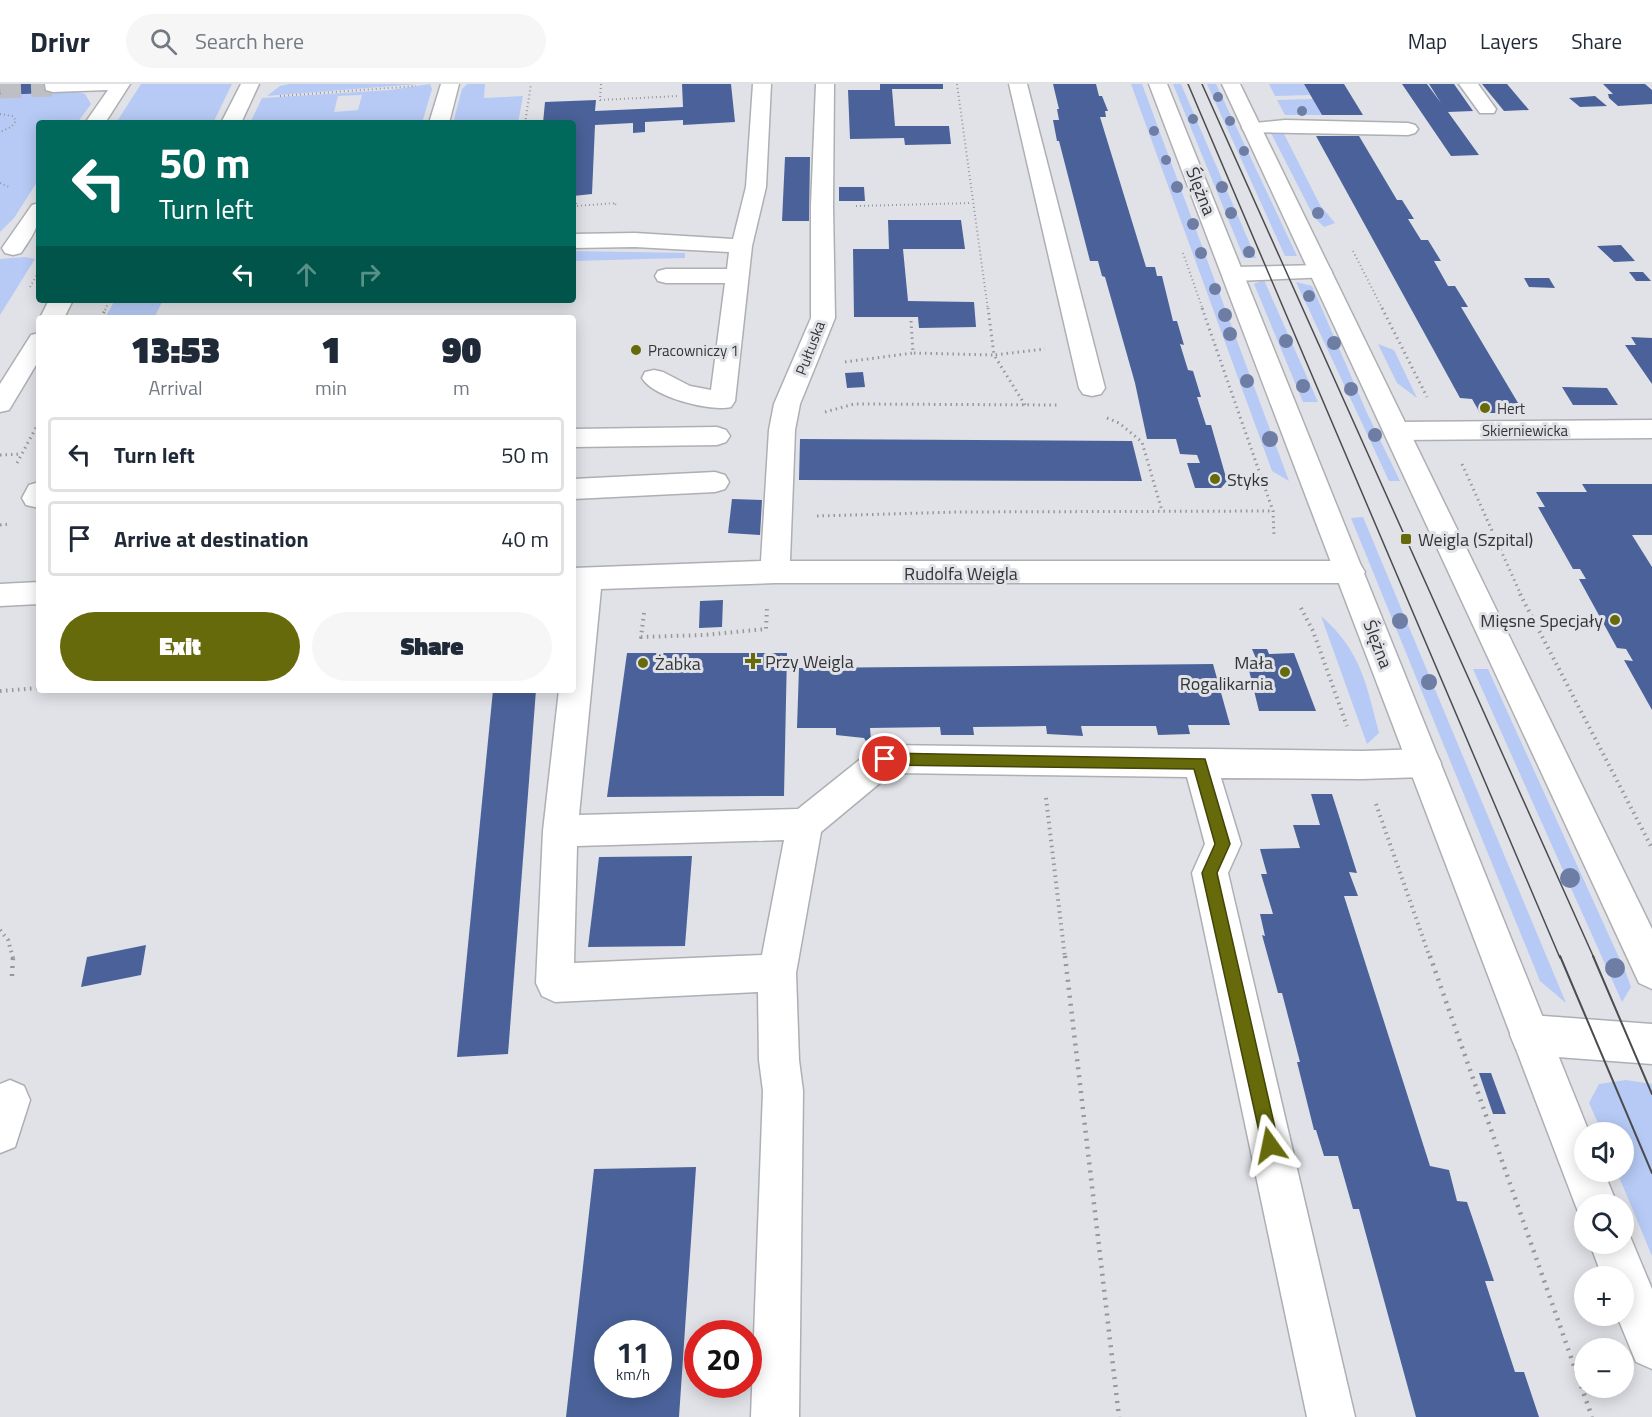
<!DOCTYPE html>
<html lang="en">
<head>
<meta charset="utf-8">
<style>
  body { margin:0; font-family:"Titillium Web",sans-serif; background:#f6f6f7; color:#1f2937; height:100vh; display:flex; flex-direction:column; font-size:22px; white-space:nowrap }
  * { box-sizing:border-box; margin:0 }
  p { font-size:20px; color:#747a83 }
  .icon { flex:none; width:33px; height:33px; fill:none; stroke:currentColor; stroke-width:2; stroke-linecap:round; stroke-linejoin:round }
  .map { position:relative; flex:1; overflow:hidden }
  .panel { position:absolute; left:36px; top:231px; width:540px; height:378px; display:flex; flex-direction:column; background:#fff; border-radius:6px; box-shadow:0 3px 15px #0003 }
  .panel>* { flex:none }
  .guide { position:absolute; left:36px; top:36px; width:540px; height:183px; border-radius:6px; box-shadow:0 3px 15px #0003; background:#00695c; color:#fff; overflow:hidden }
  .fabs { position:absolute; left:1574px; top:1038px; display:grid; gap:12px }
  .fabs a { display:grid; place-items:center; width:60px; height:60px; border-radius:50%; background:#fff; box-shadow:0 3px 15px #0003; font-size:30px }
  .speed { position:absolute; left:594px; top:1236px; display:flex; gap:12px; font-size:30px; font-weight:700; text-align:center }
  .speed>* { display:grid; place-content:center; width:78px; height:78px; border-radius:50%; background:#fff; box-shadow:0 3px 15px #0003; line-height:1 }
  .speed small { font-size:15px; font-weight:400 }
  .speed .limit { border:9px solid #d22; background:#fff; color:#111 }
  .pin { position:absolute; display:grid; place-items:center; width:51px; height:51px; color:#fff; margin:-26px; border:3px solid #fff; border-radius:50%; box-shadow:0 2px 6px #0007 }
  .me { position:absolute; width:66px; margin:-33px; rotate:348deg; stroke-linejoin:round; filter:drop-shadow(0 0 4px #0008) }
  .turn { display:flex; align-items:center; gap:21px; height:126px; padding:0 24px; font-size:27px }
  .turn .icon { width:78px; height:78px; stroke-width:2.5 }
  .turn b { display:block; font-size:42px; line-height:51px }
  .lanes { display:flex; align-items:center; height:57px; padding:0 24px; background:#0003; justify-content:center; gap:30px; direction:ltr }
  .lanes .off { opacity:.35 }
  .eta { display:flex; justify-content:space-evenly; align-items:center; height:102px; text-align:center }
  .eta b { font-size:36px; font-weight:800; line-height:42px }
  .action { display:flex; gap:12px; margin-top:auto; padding:12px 24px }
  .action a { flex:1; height:69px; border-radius:36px; background:#666a0a; color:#fff; font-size:24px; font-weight:800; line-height:69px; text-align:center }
  .action a+a { background:#f6f6f7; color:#1f2937 }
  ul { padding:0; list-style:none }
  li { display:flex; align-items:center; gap:18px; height:75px; margin:0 12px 9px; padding:0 12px; border:3px solid #e0e1e3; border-radius:6px }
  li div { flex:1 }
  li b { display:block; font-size:22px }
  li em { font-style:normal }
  header { display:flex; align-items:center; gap:36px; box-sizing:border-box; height:84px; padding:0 30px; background:#fff; border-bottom:2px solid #e0e1e3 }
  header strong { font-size:28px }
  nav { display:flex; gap:33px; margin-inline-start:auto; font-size:21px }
  .search { width:420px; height:54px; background:#f6f6f7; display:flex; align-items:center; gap:15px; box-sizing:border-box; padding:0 21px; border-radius:33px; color:#747a83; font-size:22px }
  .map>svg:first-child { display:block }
</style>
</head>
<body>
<header>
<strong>Drivr</strong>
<div class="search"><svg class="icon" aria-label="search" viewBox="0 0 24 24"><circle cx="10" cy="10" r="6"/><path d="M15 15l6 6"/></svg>Search here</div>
<nav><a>Map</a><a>Layers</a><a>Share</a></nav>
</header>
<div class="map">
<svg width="1652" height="1333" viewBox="0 0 1652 1333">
  <rect width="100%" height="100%" fill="#e0e2e7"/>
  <g fill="#b6caf5" fill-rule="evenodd">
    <path d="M141 0H232L213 39H116Z"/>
    <path d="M289 0H418L267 12 280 2Z"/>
    <path d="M430 0 432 5 422 39H250L262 14 390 6ZM362 11 358 26 334 28 338 12Z"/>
    <path d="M467 0H485L484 14 523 12 518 39H453L462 5Z"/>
    <path d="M1131 0H1142L1289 397 1272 387Z"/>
    <path d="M1173 0H1181L1256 174H1244Z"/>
    <path d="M1207 0H1216L1297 172H1285Z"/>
    <path d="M1269 0H1304L1310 11 1275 12Z"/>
    <path d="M67 6 85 10 91 20 77 39H39V95L14 134 0 148V9Z"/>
    <path d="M1313 15 1322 31H1285L1277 16Z"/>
    <path d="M1281 44 1320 121 1335 139 1324 143 1314 133 1271 49Z"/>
    <path d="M573 167 685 169V174L573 177Z"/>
    <path d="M25 173 35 175 0 231V175Z"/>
    <path d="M1264 196 1318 318H1303L1254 200Z"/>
    <path d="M1296 198 1312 202 1367 329 1400 397H1389Z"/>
    <path d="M115 216H163L154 234 193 233 192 234H105Z"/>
    <path d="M1378 260 1394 266 1417 314 1397 299Z"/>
    <path d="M1363 433 1566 919 1540 897 1351 434Z"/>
    <path d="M1321 532C1361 567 1366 599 1379 649L1367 660Z"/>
    <path d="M1473 585H1488L1626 889 1631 903 1622 918Z"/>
    <path d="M1626 996 1652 1000V1172L1617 1088H1623V1048H1602L1589 1019 1599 1000Z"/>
  </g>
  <g fill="#4a6299" fill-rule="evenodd">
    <path d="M0 0H54L48 9 0 11Z"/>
    <path d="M682 0H731L735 38 683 41V36L645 38V48L633 49V39L595 41 592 110 573 112V39H543L545 18 596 16 595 27 683 23Z"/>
    <path d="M880 0H943V5H892L895 42H949L951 60 905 61 904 54 850 55 848 6H880Z"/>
    <path d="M1053 0H1096L1099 12H1102L1108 27H1105L1106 33H1100L1146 183H1155L1157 192H1162L1173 237H1177L1184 261 1180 260 1188 286 1193 287 1201 313H1197L1206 341H1211L1227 397 1221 404H1195L1187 379H1200L1197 371 1180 370 1176 355H1147L1135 299 1105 193 1102 192 1098 177H1090L1059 57H1057L1053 36H1059L1057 25H1059Z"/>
    <path d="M1304 0H1344L1363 31H1322Z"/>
    <path d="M1402 0H1427L1441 19 1429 0H1454L1473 27 1448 28 1479 71 1451 72Z"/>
    <path d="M1482 0H1507L1529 26 1504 27Z"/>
    <path d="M1603 0H1645L1652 6V20L1618 22 1609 14 1608 10H1613Z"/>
    <path d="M1595 12 1607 22 1580 23 1569 14Z"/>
    <path d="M1316 52H1359L1397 116H1402L1414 135H1408L1421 156H1428L1441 177H1434L1448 202H1455L1468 223H1461L1524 329H1480L1472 315 1460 314Z"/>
    <path d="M785 73H810L809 137H782Z"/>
    <path d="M839 103H864L865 117H839Z"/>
    <path d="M888 136H961L965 165H903L908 217 974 218 976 243 919 244 918 233H854L853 165H889Z"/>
    <path d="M1621 161 1635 177 1614 178 1597 162Z"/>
    <path d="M1629 188H1643L1651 197H1636Z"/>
    <path d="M1524 194H1549L1555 204 1529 203Z"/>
    <path d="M1631 253 1652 254V300L1625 261H1636Z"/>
    <path d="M863 288 865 303 847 304 845 289Z"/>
    <path d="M1562 303 1607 304 1618 321H1573Z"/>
    <path d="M800 355 1132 357 1142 397 799 396Z"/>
    <path d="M1582 400H1652V451H1632L1652 483V626L1624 576 1633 577 1626 565 1617 564 1579 495H1586L1580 485H1573L1538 423H1545L1536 408H1587Z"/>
    <path d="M732 415 762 416 760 451 728 449Z"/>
    <path d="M723 516 722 543 699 544 700 517Z"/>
    <path d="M1252 565H1267L1269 570 1294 569 1316 627H1259L1247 578 1257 577Z"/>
    <path d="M627 569H787L784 712 607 713Z"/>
    <path d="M1213 580 1230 641H1188L1190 650 1158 651 1156 642H1081L1083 652 1047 650 1046 642 973 643 974 651H941L940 643 870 644 871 656 867 659 864 654 836 651V644H797L799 584Z"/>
    <path d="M493 606H536L508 970 457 973Z"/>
    <path d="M1311 710H1332L1357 789 1349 788 1358 812H1344L1430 1082 1449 1086 1457 1117 1467 1118 1494 1197H1485L1515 1288H1524L1539 1333H1416L1359 1125H1353L1338 1072H1324L1316 1046H1314L1297 978H1300L1282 909H1278L1262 851 1265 852 1260 830H1273L1261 790H1267L1260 765 1300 764 1293 741H1320Z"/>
    <path d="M692 772 685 862 588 863 599 773Z"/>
    <path d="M146 861 141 891 81 903 87 873Z"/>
    <path d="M1479 989H1491L1506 1030H1493Z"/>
    <path d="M696 1083 679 1333H566L594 1085ZM608 1250H658V1300H608Z"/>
  </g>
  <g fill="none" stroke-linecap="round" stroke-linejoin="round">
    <path stroke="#bebfc4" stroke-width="21" stroke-dasharray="21 10" stroke-linecap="butt" d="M0 4 53 2"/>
    <g stroke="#adafb3" stroke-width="3">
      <g id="minor">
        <path d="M45 0H130L105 39H85L108 6 53 8 46 6Z"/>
        <path d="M241 0H259L241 39H221Z"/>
        <path d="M441 0H459L449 39H429Z"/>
        <path d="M753 0H771L766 103 752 162 735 317 731 323C710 328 653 313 642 294L645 288 654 286 663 288 690 302 711 306 725 199H666L658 197 655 192 658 187 666 185H727L729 168 635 163 573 164V150L635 149 733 155 746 103Z"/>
        <path d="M816 0H834L833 122 835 234 800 320 795 346 790 477H1350L1360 480 1365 488 1360 496 1350 499H775L601 505 579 731 798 725 873 665 885 661 1362 667 1424 665 1436 669 1441 679 1436 689 1424 693 1362 695 1221 694 1241 760 1228 789 1355 1333H1307L1192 789 1205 760 1187 693 892 689 821 748 796 889 799 976 803 1007 799 1333H751L763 1007 759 976 758 908 555 918 542 912 536 899 543 747 559 606H573V484L761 477 769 346 774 320 811 234V122ZM784 756 762 871 574 879 577 762Z"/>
        <path d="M1009 0H1027L1105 304 1101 310 1092 312 1083 310 1079 304Z"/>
        <path d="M1459 0H1478L1496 25 1494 29H1480Z"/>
        <path d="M1285 36 1408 39 1415 41 1418 45 1415 49 1408 51 1245 48 1242 44 1245 40Z"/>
        <path d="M39 119C39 144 35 148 21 169L13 171 5 169 2 164 32 121Z"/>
        <path d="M1321 181 1329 183 1332 188 1329 193 1234 197 1226 195 1223 190 1226 185 1234 183Z"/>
        <path d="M49 216H73L64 234H40Z"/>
        <path d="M39 249V276L9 326 0 328V300L31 251Z"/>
        <path d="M1652 336V354L1397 356 1388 353 1384 347 1388 341 1397 338Z"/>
        <path d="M717 343 726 346 730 352 726 358 717 361 573 363V345Z"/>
        <path d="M715 388 725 391 729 398 725 405 715 408 573 415V395Z"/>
        <path d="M39 398V424L26 421 22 414 29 401Z"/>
        <path d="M39 498V520L0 522V500Z"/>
        <path d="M1530 931 1652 940V980L1530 971 1516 965 1510 951 1516 937Z"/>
        <path d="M10 996 24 1002 30 1016 15 1063 0 1069V1000Z"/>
      </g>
    </g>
    <g stroke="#adafb3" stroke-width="3">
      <g id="major">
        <path d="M1149 0H1167L1589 1048H1584V1088H1604L1617 1120H1584V1137L1581 1135 1575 1120Z"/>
        <path d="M1222 0H1240L1652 845V905L1639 899Z"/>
        <path d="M1623 1143 1627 1145 1652 1205V1285L1636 1278 1617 1232H1623V1192H1602L1590 1160H1623Z"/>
      </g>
    </g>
    <g stroke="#96979b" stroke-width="2" stroke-dasharray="1 3" stroke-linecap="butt">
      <path d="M601 0 600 16 679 12"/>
      <path d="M957 0 988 226"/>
      <path d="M280 12 416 2"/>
      <path d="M0 30 13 32 16 37 11 43 0 48"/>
      <path d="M525 39 531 0"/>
      <path d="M0 99 9 103"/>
      <path d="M573 118H576V122L616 119 614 123"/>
      <path d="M856 122 972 119"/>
      <path d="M1353 167 1383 226"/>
      <path d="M1183 169 1203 226"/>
      <path d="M30 203 39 187"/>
      <path d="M105 226 110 216"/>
    </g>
    <g stroke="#96979b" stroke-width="3" stroke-dasharray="1.5 4" stroke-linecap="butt">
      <path d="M1202 224 1273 427 1274 452"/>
      <path d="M1382 224 1427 313"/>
      <path d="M101 234 106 224"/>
      <path d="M911 237 913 269 994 271 988 224"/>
      <path d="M845 278 913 269"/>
      <path d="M1025 321 994 271 1045 265"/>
      <path d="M825 328 854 320 1059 321"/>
      <path d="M1107 334 1119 339 1142 358 1162 427"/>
      <path d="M0 371 21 370"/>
      <path d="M17 379 39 338"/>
      <path d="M1462 380 1521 511"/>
      <path d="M817 432 958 428 1273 427"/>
      <path d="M0 441 11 440"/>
    </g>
    <g stroke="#96979b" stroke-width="4" stroke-dasharray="1.5 4.5" stroke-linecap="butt">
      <path d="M1520 510 1652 764"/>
      <path d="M1301 524 1313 547 1347 642"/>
      <path d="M644 529 641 553 704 551 766 545 767 524"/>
      <path d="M0 607 39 604"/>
      <path d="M1046 714 1065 874"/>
      <path d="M1376 720 1430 874"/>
      <path d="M0 846 8 856 13 874"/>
    </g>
    <g stroke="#96979b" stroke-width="4.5" stroke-dasharray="2 6" stroke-linecap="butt">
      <path d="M1065 872 1119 1333"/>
      <path d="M1430 872 1592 1333"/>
      <path d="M12 892 13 872"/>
    </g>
    <use href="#minor" fill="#fff" fill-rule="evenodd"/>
    <use href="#major" fill="#fff" fill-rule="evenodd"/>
    <g stroke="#4b4c4e" stroke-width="1.5">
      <path d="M1188 0 1560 874"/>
      <path d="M1202 0 1594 874"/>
    </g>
    <g stroke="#4b4c4e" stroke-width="2">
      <path d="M1560 872 1652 1089"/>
      <path d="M1593 872 1652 1010"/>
    </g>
  </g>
  <g fill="#6e7da4">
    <circle cx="1218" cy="13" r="5"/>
    <circle cx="1302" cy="27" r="5"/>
    <circle cx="1193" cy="35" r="5"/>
    <circle cx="1230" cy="37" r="5"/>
    <circle cx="1154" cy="47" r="5"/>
    <circle cx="1244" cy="67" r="5"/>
    <circle cx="1166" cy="76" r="5"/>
    <circle cx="1177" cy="103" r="6"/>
    <circle cx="1222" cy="103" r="6"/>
    <circle cx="1231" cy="129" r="6"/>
    <circle cx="1318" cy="129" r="6"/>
    <circle cx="1193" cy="140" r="6"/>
    <circle cx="1249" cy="168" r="6"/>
    <circle cx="1201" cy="169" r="6"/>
    <circle cx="1215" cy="205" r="6"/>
    <circle cx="1309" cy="212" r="6"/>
    <circle cx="1225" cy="231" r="7"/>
    <circle cx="1230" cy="250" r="7"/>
    <circle cx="1286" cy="257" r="7"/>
    <circle cx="1334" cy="259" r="7"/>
    <circle cx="1247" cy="297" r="7"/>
    <circle cx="1303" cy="302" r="7"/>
    <circle cx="1351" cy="305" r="7"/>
    <circle cx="1375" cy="351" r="7"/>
    <circle cx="1270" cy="355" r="8"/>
    <circle cx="1400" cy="537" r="8"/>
    <circle cx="1429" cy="598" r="8"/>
    <circle cx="1570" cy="794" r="10"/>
    <circle cx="1615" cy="884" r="10"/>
  </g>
  <path fill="#666a0a" stroke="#424506" stroke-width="1.5" d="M885 669 1205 675 1230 760 1217 789 1279 1061 1276 1067 1270 1070 1264 1067 1262 1061 1202 789 1215 760 1194 685 885 681 880 679 878 675 880 671Z"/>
  <g fill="#666a0a" stroke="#e0e2e7" stroke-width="2">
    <circle cx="636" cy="266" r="6"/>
    <circle cx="1485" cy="324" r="6"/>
    <circle cx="1215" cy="395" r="6"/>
    <rect x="1400" y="449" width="12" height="12" rx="3"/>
    <circle cx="1615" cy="536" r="6"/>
    <path d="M750 568h6v6h6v6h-6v6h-6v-6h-6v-6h6z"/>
    <circle cx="643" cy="579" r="6"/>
    <circle cx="1285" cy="588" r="6"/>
  </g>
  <g text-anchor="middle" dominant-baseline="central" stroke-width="6" stroke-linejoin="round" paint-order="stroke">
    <g font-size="15" fill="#343536" stroke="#e0e2e7">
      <text transform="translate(810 264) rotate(-69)">Pułtuska</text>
      <text x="1525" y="346">Skierniewicka</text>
    </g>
    <g font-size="15" fill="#343536" stroke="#e0e2e7" text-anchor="start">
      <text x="648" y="266">Pracowniczy 1</text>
      <text x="1497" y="324">Hert</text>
    </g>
    <g font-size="18" fill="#343536" stroke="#e0e2e7">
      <text transform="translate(1201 107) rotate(68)">Ślężna</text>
      <text x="961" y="489">Rudolfa Weigla</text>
      <text transform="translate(1378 560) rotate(69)">Ślężna</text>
    </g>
    <g font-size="18" fill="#343536" stroke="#e0e2e7" text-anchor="start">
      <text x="1227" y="395">Styks</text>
      <text x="1418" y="455">Weigla (Szpital)</text>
      <text x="1603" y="536" text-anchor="end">Mięsne Specjały</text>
      <text x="765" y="577">Przy Weigla</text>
      <text x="1273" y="578" text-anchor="end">Mała<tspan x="1273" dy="21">Rogalikarnia</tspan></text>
      <text x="655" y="579">Żabka</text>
    </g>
  </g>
</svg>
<div class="fabs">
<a><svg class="icon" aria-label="sound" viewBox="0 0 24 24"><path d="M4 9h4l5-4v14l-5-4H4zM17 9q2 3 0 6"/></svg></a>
<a><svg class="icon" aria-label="search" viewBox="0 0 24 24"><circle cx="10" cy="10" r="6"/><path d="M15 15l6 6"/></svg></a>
<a>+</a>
<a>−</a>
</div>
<div class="speed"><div>11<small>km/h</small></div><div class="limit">20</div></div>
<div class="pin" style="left:885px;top:675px;background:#d93025"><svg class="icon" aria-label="arrive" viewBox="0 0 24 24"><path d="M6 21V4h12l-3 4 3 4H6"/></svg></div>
<svg class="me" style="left:1270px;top:1061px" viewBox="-20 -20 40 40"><path d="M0-17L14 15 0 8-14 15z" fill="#666a0a" stroke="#fff" stroke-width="4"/></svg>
<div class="guide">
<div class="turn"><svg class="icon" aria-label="left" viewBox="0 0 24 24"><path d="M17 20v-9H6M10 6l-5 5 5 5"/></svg><div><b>50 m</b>Turn left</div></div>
<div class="lanes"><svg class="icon" aria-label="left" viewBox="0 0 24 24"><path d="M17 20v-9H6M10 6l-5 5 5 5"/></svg><svg class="icon off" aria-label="ahead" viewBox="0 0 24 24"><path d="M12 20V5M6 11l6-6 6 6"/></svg><svg class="icon off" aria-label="right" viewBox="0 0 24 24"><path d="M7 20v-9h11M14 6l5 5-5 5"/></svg></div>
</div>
<section class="panel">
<div class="eta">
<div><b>13:53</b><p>Arrival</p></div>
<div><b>1</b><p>min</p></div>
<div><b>90</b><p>m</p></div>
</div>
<ul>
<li><svg class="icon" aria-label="left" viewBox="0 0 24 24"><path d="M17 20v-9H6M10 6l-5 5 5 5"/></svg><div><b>Turn left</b></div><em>50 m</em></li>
<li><svg class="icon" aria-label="arrive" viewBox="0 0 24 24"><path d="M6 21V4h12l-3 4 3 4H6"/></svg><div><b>Arrive at destination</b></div><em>40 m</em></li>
</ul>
<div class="action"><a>Exit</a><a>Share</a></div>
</section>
</div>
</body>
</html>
